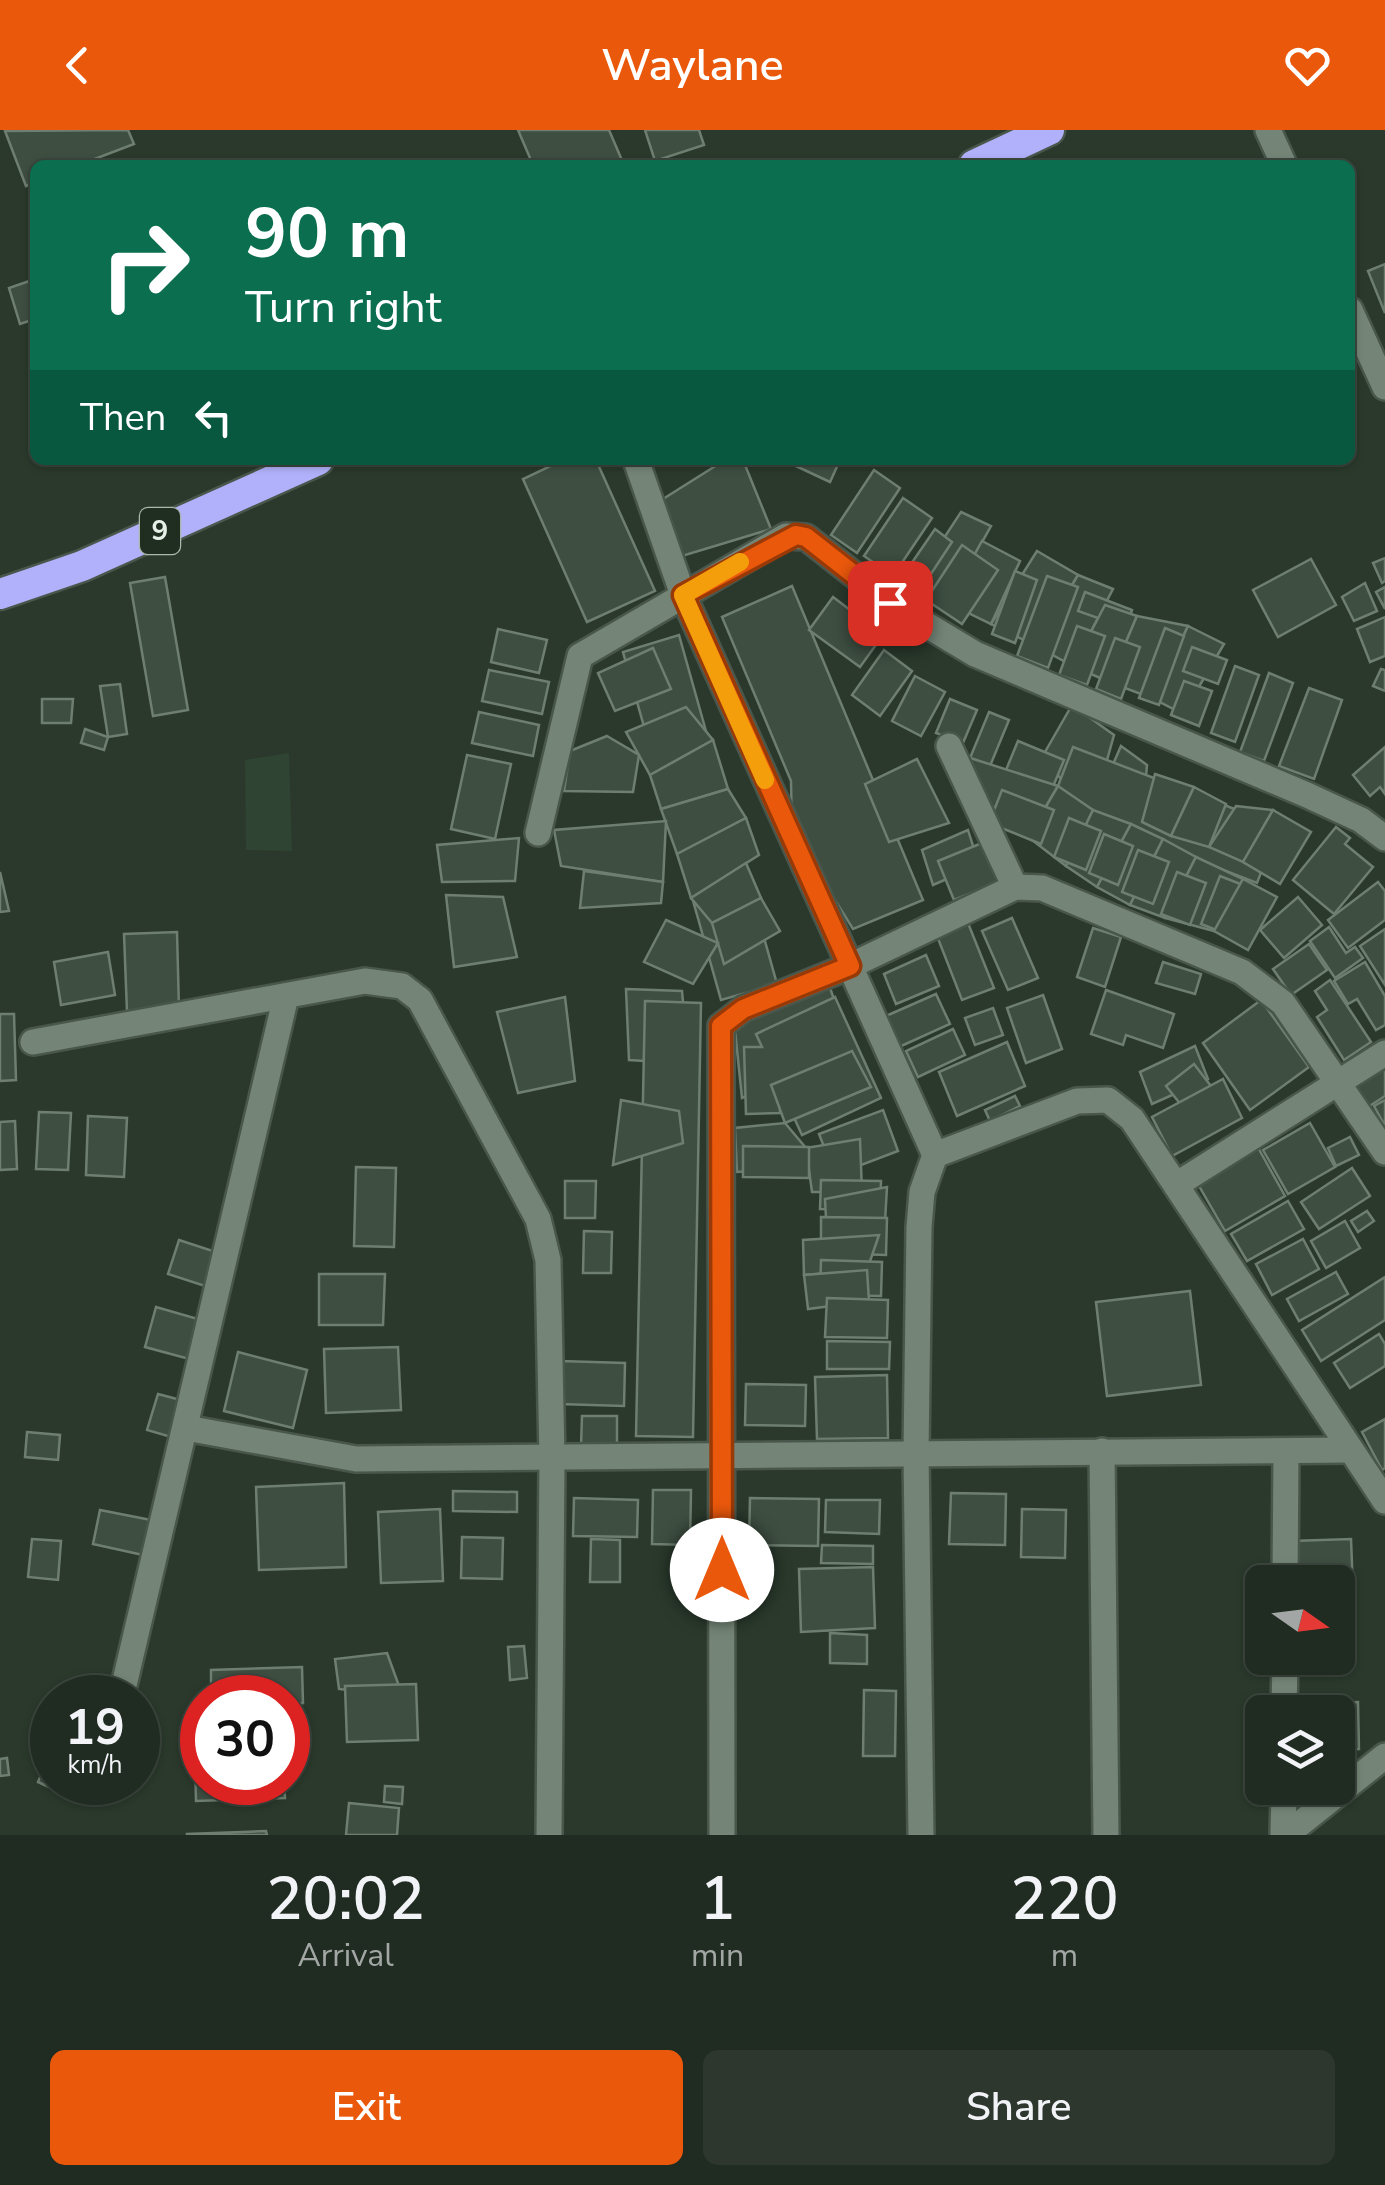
<!DOCTYPE html>
<html lang="en">
<head>
<meta charset="utf-8">
<style>
  body { margin:0; font-family:"Nunito Sans",sans-serif; background:#2d372e; color:#f1f3f6; height:100vh; display:flex; flex-direction:column; font-size:38px; white-space:nowrap }
  * { box-sizing:border-box; margin:0 }
  p { font-size:32px; color:#a2a7a5 }
  .icon { flex:none; width:55px; height:55px; fill:none; stroke:currentColor; stroke-width:2; stroke-linecap:round; stroke-linejoin:round }
  .map { position:relative; height:1705px; overflow:hidden }
  .sheet { display:flex; flex-direction:column; background:#202b21; flex:1 }
  .sheet>* { flex:none }
  .guide { position:absolute; left:30px; top:30px; width:1325px; height:305px; border-radius:15px; box-shadow:0 2px 8px #0004,0 0 0 2px #3d473f; background:#0b6e4f; color:#fff; overflow:hidden }
  .needle { width:65px; rotate:104deg }
  .controls { position:absolute; left:1245px; top:1435px; display:grid; gap:20px }
  .controls a { display:grid; place-items:center; width:110px; height:110px; border-radius:15px; background:#202b21; box-shadow:0 2px 8px #0004,0 0 0 2px #3d473f; font-size:50px }
  .speed { position:absolute; left:30px; top:1545px; display:flex; gap:20px; font-size:50px; font-weight:700; text-align:center }
  .speed>* { display:grid; place-content:center; width:130px; height:130px; border-radius:50%; background:#202b21; box-shadow:0 2px 8px #0004,0 0 0 2px #3d473f; line-height:1 }
  .speed small { font-size:25px; font-weight:400 }
  .speed .limit { border:15px solid #d22; background:#fff; color:#111 }
  .pin { position:absolute; display:grid; place-items:center; width:85px; height:85px; color:#fff; margin:-42px; border-radius:20px; box-shadow:0 5px 15px #0006 }
  .me { position:absolute; width:110px; margin:-55px; rotate:0deg; stroke-linejoin:round; filter:drop-shadow(0 0 8px #0008) }
  .turn { display:flex; align-items:center; gap:35px; height:210px; padding:0 50px; font-size:45px }
  .turn .icon { width:130px; height:130px; stroke-width:2.5 }
  .turn b { display:block; font-size:70px; line-height:85px }
  .then { display:flex; align-items:center; height:95px; padding:0 50px; background:#0003; gap:20px; font-size:38px }
  .eta { display:flex; justify-content:space-evenly; align-items:center; height:170px; text-align:center }
  .eta b { font-size:60px; font-weight:600; line-height:70px }
  .button { display:flex; gap:20px; margin-top:auto; padding:20px 50px }
  .button a { flex:1; height:115px; border-radius:15px; background:#ea580c; color:#fff; font-size:40px; font-weight:600; line-height:115px; text-align:center }
  .button a+a { background:#2d372e; color:#f1f3f6 }
  header { display:flex; justify-content:space-between; align-items:center; height:130px; padding:0 50px; background:#ea580c; color:#fff; font-size:45px; font-weight:600 }
  .map>svg:first-child { display:block }
</style>
</head>
<body>
<header><svg class="icon" aria-label="back" viewBox="0 0 24 24"><path d="M15 5l-7 7 7 7"/></svg>Waylane<svg class="icon" aria-label="heart" viewBox="0 0 24 24"><path d="M12 20l-8-8c-3-5 5-10 8-4 3-6 11-1 8 4z"/></svg></header>
<div class="map">
<svg width="1385" height="1705" viewBox="0 0 1385 1705">
  <rect width="100%" height="100%" fill="#2a392c"/>
  <path fill="#2f4432" d="M289 623 292 721 246 720 245 630Z"/>
  <g fill="#3e4e41" stroke="#6e7f71" stroke-width="2.5">
    <path d="M128 0 134 14 79 35H35V52L26 56 5 1Z"/>
    <path d="M518 0H609L624 35H533Z"/>
    <path d="M645 0H699L704 15 655 31Z"/>
    <path d="M1385 134V183L1368 141Z"/>
    <path d="M35 149V189L20 194 9 158Z"/>
    <path d="M563 330H596L655 461 587 492 523 349Z"/>
    <path d="M725 330H743L771 399 682 426 663 369Z"/>
    <path d="M783 330H840L830 352Z"/>
    <path d="M874 340 900 358 857 423 831 405Z"/>
    <path d="M903 368 932 388 893 446 864 426Z"/>
    <path d="M961 382 991 396 948 473 913 455Z"/>
    <path d="M935 399 952 412 917 465 898 453Z"/>
    <path d="M982 411 1020 431 991 494 948 473Z"/>
    <path d="M962 415 998 440 962 494 926 470Z"/>
    <path d="M1037 421 1078 445 1036 516 991 494Z"/>
    <path d="M1385 428V451L1382 453 1373 433Z"/>
    <path d="M1311 429 1336 475 1278 507 1253 460Z"/>
    <path d="M1015 441 1037 450 1015 513 992 504Z"/>
    <path d="M1078 445 1113 459 1073 536 1036 516Z"/>
    <path d="M1047 446 1078 457 1048 538 1017 526Z"/>
    <path d="M165 447 188 580 153 586 130 453Z"/>
    <path d="M1365 453 1377 481 1354 491 1342 467Z"/>
    <path d="M792 456 923 770 853 799 792 701 791 651 722 487Z"/>
    <path d="M1385 457V479L1376 462Z"/>
    <path d="M1085 462 1132 480 1126 498 1078 481Z"/>
    <path d="M833 467 883 505 860 537 809 500Z"/>
    <path d="M1105 475 1137 486 1109 552 1073 536Z"/>
    <path d="M1137 486 1188 496 1154 569 1109 552Z"/>
    <path d="M1385 487V526L1370 532 1357 499Z"/>
    <path d="M1077 496 1105 506 1087 555 1059 545Z"/>
    <path d="M1188 496 1224 514 1183 584 1154 569Z"/>
    <path d="M1165 498 1184 506 1159 575 1139 568Z"/>
    <path d="M498 499 547 510 539 543 491 532Z"/>
    <path d="M679 505 777 854 721 870 623 522Z"/>
    <path d="M1115 508 1140 517 1121 569 1096 559Z"/>
    <path d="M1192 517 1227 530 1218 554 1183 541Z"/>
    <path d="M653 518 671 559 615 581 598 543Z"/>
    <path d="M884 520 912 541 880 586 852 565Z"/>
    <path d="M1235 536 1259 545 1235 612 1211 603Z"/>
    <path d="M1381 539 1385 540V561L1373 556Z"/>
    <path d="M489 540 549 552 542 584 482 571Z"/>
    <path d="M1269 543 1293 553 1264 631 1240 622Z"/>
    <path d="M915 546 945 562 921 606 892 591Z"/>
    <path d="M1184 551 1212 561 1199 596 1171 585Z"/>
    <path d="M120 554 127 604 108 607 100 556Z"/>
    <path d="M1309 558 1342 570 1314 649 1279 636Z"/>
    <path d="M42 569H73L71 593H42Z"/>
    <path d="M950 569 977 580 963 613 936 603Z"/>
    <path d="M1072 575 1114 605 1093 680 1041 629Z"/>
    <path d="M686 577 713 610 650 645 626 602Z"/>
    <path d="M479 582 539 595 533 626 472 613Z"/>
    <path d="M989 582 1009 590 990 636 970 628Z"/>
    <path d="M85 599 108 607 104 620 81 613Z"/>
    <path d="M607 606 639 625 633 662 564 661 570 621Z"/>
    <path d="M713 610 728 659 661 679 650 645Z"/>
    <path d="M1018 611 1064 630 1052 659 1006 640Z"/>
    <path d="M1121 616 1147 635 1142 692 1093 680Z"/>
    <path d="M1073 617 1279 696 1257 753 1051 674Z"/>
    <path d="M1385 617V664L1380 657 1370 666 1353 645Z"/>
    <path d="M467 625 511 634 495 709 451 699Z"/>
    <path d="M964 626 1058 656 1028 707 995 694Z"/>
    <path d="M917 629 949 693 889 712 865 654Z"/>
    <path d="M1155 644 1194 657 1171 706 1142 692Z"/>
    <path d="M1058 656 1093 680 1066 736 1028 707Z"/>
    <path d="M1194 657 1226 674 1209 717 1171 706Z"/>
    <path d="M728 659 746 688 677 724 661 679Z"/>
    <path d="M1002 660 1054 680 1041 714 989 693Z"/>
    <path d="M1236 676 1273 680 1243 732 1209 717Z"/>
    <path d="M1093 680 1131 694 1097 757 1066 736Z"/>
    <path d="M1273 680 1311 702 1280 754 1243 732Z"/>
    <path d="M746 688 759 725 691 768 677 724Z"/>
    <path d="M1069 688 1101 701 1086 740 1054 727Z"/>
    <path d="M666 691 663 752 561 736 554 700Z"/>
    <path d="M1131 694 1163 709 1130 775 1097 757Z"/>
    <path d="M1336 697 1350 708 1345 714 1373 737 1334 784 1293 750Z"/>
    <path d="M968 700 979 735 933 755 922 720Z"/>
    <path d="M1104 704 1133 716 1118 755 1089 743Z"/>
    <path d="M519 708 515 751 442 752 437 715Z"/>
    <path d="M1163 709 1196 727 1165 788 1130 775Z"/>
    <path d="M982 713 998 752 954 770 938 731Z"/>
    <path d="M1138 720 1169 732 1153 774 1122 762Z"/>
    <path d="M1196 727 1243 749 1214 801 1165 788Z"/>
    <path d="M746 733 761 768 712 793 691 768Z"/>
    <path d="M584 741 663 752 661 773 580 778Z"/>
    <path d="M0 742 9 781 0 782Z"/>
    <path d="M1177 742 1206 753 1190 795 1161 784Z"/>
    <path d="M1220 746 1248 757 1229 805 1201 794Z"/>
    <path d="M1243 749 1277 767 1248 820 1214 801Z"/>
    <path d="M1378 752 1385 761V790L1348 818 1328 790Z"/>
    <path d="M446 765 503 767 517 827 454 837Z"/>
    <path d="M1298 767 1322 795 1284 828 1260 800Z"/>
    <path d="M761 768 780 801 724 834 712 793Z"/>
    <path d="M1012 788 1038 848 1008 860 982 801Z"/>
    <path d="M666 790 718 813 693 854 644 832Z"/>
    <path d="M968 793 994 858 962 870 937 806Z"/>
    <path d="M1329 797 1346 823 1355 817 1363 828 1335 848 1310 811Z"/>
    <path d="M1093 798 1121 807 1105 857 1077 847Z"/>
    <path d="M1385 799V855L1360 816Z"/>
    <path d="M177 802 179 880 127 882 124 804Z"/>
    <path d="M1309 814 1327 840 1291 865 1273 839Z"/>
    <path d="M108 822 115 865 61 875 54 832Z"/>
    <path d="M926 825 939 856 896 874 884 844Z"/>
    <path d="M1163 832 1201 844 1195 864 1156 853Z"/>
    <path d="M1365 832 1385 866V895L1376 900 1357 869 1348 874 1334 851Z"/>
    <path d="M1330 850 1371 912 1344 930 1317 887 1327 880 1315 861Z"/>
    <path d="M829 855 852 921 742 968 734 891Z"/>
    <path d="M626 859 682 861 685 894 696 892 695 934 629 930Z"/>
    <path d="M1106 860 1174 884 1163 918 1126 905 1123 915 1091 904Z"/>
    <path d="M936 864 950 894 899 917 886 886Z"/>
    <path d="M1043 865 1062 919 1026 933 1007 878Z"/>
    <path d="M565 867 575 951 518 963 497 882Z"/>
    <path d="M835 867 881 968 802 1005 780 957V983L746 984 744 917H762L756 904Z"/>
    <path d="M1261 870 1309 937 1250 980 1203 913Z"/>
    <path d="M645 871 701 873 693 1307 636 1306Z"/>
    <path d="M993 878 1003 905 975 915 965 888Z"/>
    <path d="M0 884H14L16 950 0 951Z"/>
    <path d="M953 899 965 925 918 947 906 921Z"/>
    <path d="M1007 912 1025 956 957 986 939 942Z"/>
    <path d="M1195 916 1208 949 1152 974 1140 942Z"/>
    <path d="M852 921 871 957 785 993 771 955Z"/>
    <path d="M1385 927V966L1368 977 1350 949Z"/>
    <path d="M1194 934 1214 960 1186 981 1166 956Z"/>
    <path d="M1223 949 1242 988 1172 1026 1152 987Z"/>
    <path d="M1015 966 1020 976 990 991 985 980Z"/>
    <path d="M621 970 679 981 683 1013 613 1035Z"/>
    <path d="M1385 970V996L1374 976Z"/>
    <path d="M883 980 898 1021 835 1045 819 1004Z"/>
    <path d="M39 982 71 983 68 1040 36 1039Z"/>
    <path d="M88 986 127 988 124 1047 86 1045Z"/>
    <path d="M15 991 17 1039 0 1040V992Z"/>
    <path d="M785 993 806 1018V1037L737 1042 735 998Z"/>
    <path d="M1310 993 1335 1037 1288 1064 1263 1020Z"/>
    <path d="M1350 1007 1359 1025 1336 1036 1328 1018Z"/>
    <path d="M860 1009 862 1062H812L806 1018Z"/>
    <path d="M1256 1014 1285 1066 1225 1101 1195 1049Z"/>
    <path d="M743 1016 809 1017V1048L743 1047Z"/>
    <path d="M356 1037 396 1038 394 1117 354 1116Z"/>
    <path d="M1352 1038 1370 1066 1319 1099 1301 1072Z"/>
    <path d="M821 1050 881 1051 880 1080 820 1079Z"/>
    <path d="M565 1051H596L595 1088H565Z"/>
    <path d="M887 1057 885 1092 827 1108 825 1069Z"/>
    <path d="M1288 1071 1304 1099 1247 1131 1231 1104Z"/>
    <path d="M1367 1081 1374 1091 1358 1102 1351 1091Z"/>
    <path d="M821 1087 887 1088 886 1125 821 1123Z"/>
    <path d="M1345 1091 1360 1118 1326 1138 1311 1111Z"/>
    <path d="M584 1101 612 1102 611 1143H583Z"/>
    <path d="M879 1105 867 1140 804 1145 803 1110Z"/>
    <path d="M1303 1109 1319 1139 1272 1165 1256 1134Z"/>
    <path d="M179 1110 222 1124 211 1158 168 1144Z"/>
    <path d="M821 1130 882 1132 881 1166 820 1165Z"/>
    <path d="M867 1140 869 1171 808 1179 804 1145Z"/>
    <path d="M1336 1142 1348 1164 1299 1191 1287 1169Z"/>
    <path d="M319 1144H385L383 1195H319Z"/>
    <path d="M1385 1147V1190L1321 1231 1302 1200Z"/>
    <path d="M1190 1161 1201 1255 1107 1266 1096 1172Z"/>
    <path d="M827 1168 888 1170 887 1208 825 1207Z"/>
    <path d="M156 1177 205 1191 193 1230 145 1217Z"/>
    <path d="M1379 1204 1385 1214V1236L1350 1258 1334 1233Z"/>
    <path d="M827 1211 890 1212 889 1239H827Z"/>
    <path d="M398 1217 401 1280 326 1283 324 1219Z"/>
    <path d="M238 1222 307 1240 293 1298 224 1281Z"/>
    <path d="M560 1231 625 1233 624 1276 559 1274Z"/>
    <path d="M887 1245 888 1308 817 1309 815 1247Z"/>
    <path d="M746 1254 806 1255 805 1296 745 1295Z"/>
    <path d="M158 1264 188 1272 178 1309 147 1300Z"/>
    <path d="M582 1286H617V1317H581Z"/>
    <path d="M1385 1289V1338L1382 1340 1362 1302Z"/>
    <path d="M27 1302 60 1305 58 1330 25 1327Z"/>
    <path d="M344 1353 346 1437 259 1440 256 1357Z"/>
    <path d="M653 1360H691L690 1415 652 1414Z"/>
    <path d="M453 1361 517 1362V1382L453 1381Z"/>
    <path d="M951 1363 1006 1364 1005 1415 949 1414Z"/>
    <path d="M574 1368 638 1370 637 1407 573 1406Z"/>
    <path d="M750 1368 819 1369 818 1416 749 1415Z"/>
    <path d="M826 1370H880L879 1404 825 1402Z"/>
    <path d="M440 1379 443 1451 381 1453 378 1382Z"/>
    <path d="M1022 1379 1066 1380 1065 1428 1021 1427Z"/>
    <path d="M100 1380 151 1390 143 1425 93 1414Z"/>
    <path d="M462 1407 503 1408 502 1449 461 1448Z"/>
    <path d="M32 1409 61 1411 58 1450 28 1447Z"/>
    <path d="M591 1409 620 1410V1452H590Z"/>
    <path d="M1351 1409 1353 1460H1338V1452H1293L1292 1411Z"/>
    <path d="M822 1415 873 1416V1434L821 1433Z"/>
    <path d="M873 1437 875 1498 801 1502 799 1439Z"/>
    <path d="M830 1503 867 1505V1534L830 1533Z"/>
    <path d="M524 1516 527 1548 510 1550 508 1517Z"/>
    <path d="M387 1523 403 1567 339 1559 335 1529Z"/>
    <path d="M302 1537 303 1573 288 1574V1568H211V1540Z"/>
    <path d="M416 1554 418 1610 347 1612 345 1556Z"/>
    <path d="M864 1560 896 1561 895 1626H863Z"/>
    <path d="M1358 1572 1359 1619 1338 1620V1582H1288V1575Z"/>
    <path d="M52 1619V1652H86L78 1670 38 1652Z"/>
    <path d="M7 1628 9 1645 0 1646V1629Z"/>
    <path d="M195 1631H202V1652H284L285 1668 196 1671Z"/>
    <path d="M385 1656 403 1657 402 1674 384 1672Z"/>
    <path d="M349 1673 399 1678 397 1705H346Z"/>
    <path d="M266 1701 267 1705H187V1704Z"/>
  </g>
  <g fill="none" stroke-linecap="round" stroke-linejoin="round">
    <g stroke="#49564b" stroke-width="30">
      <g id="street">
        <path d="M1268 0 1284 35"/>
        <path d="M1350 180 1385 257"/>
        <path d="M636 330 683 465 935 1025 1077 971 1108 970 1132 989 1385 1371"/>
        <path d="M949 616 1015 757"/>
        <path d="M538 703 580 526 786 406 806 407 890 473 975 524 1307 665 1361 690 1385 708"/>
        <path d="M33 912 365 851 402 856 420 870 538 1089 548 1130 552 1328 549 1705"/>
        <path d="M1176 1055 1385 923"/>
        <path d="M186 1298 356 1329 1350 1320"/>
        <path d="M1102 1321 1106 1705"/>
        <path d="M1285 1452 1286 1324"/>
        <path d="M121 1568 286 866"/>
        <path d="M1284 1582 1285 1528"/>
        <path d="M100 1656 101 1652"/>
        <path d="M722 1705 721 896 743 879 850 836 1015 757 1042 758 1242 842 1283 873 1385 1022"/>
        <path d="M921 1705 916 1323 919 1097 922 1062 935 1025"/>
        <path d="M1283 1705 1284 1658"/>
        <path d="M1286 1705 1385 1626"/>
      </g>
    </g>
    <g stroke="#49564b" stroke-width="35">
      <g id="highway">
        <path d="M974 35 1049 0"/>
        <path d="M0 464 82 436 318 330"/>
      </g>
    </g>
    <use href="#street" stroke="#748577" stroke-width="25"/>
    <use href="#highway" stroke="#b1b1fb" stroke-width="30"/>
  </g>
  <g fill="none" stroke-linecap="round" stroke-linejoin="round">
    <g stroke="#983908" stroke-width="25">
      <path id="route" d="M722 1440 721 896 743 879 850 836 683 465 796 405 806 407 890 473"/>
    </g>
    <use href="#route" stroke="#ea580c" stroke-width="18"/>
    <path stroke="#f59e0b" stroke-width="18" d="M740 432 683 465 765 650"/>
  </g>
  <g text-anchor="middle" dominant-baseline="central" stroke-width="8" stroke-linejoin="round" paint-order="stroke">
    <rect fill="#202e22" stroke="#abb6ad" stroke-width="2.5" x="140" y="378" width="40" height="46" rx="8"/>
    <g font-size="28" font-weight="bold" fill="#e7f0e8">
      <text x="160" y="401">9</text>
    </g>
  </g>
</svg>
<div class="controls">
<a><svg class="needle" viewBox="-14 -14 28 28"><path d="M0-13l5 13h-10z" fill="#e53935"/><path d="M0 13l5-13h-10z" fill="#a2a7a5"/></svg></a>
<a><svg class="icon" aria-label="layers" viewBox="0 0 24 24"><path d="M12 4l9 5-9 5-9-5zM3 14l9 5 9-5"/></svg></a>
</div>
<div class="speed"><div>19<small>km/h</small></div><div class="limit">30</div></div>
<div class="pin" style="left:890px;top:473px;background:#d93025"><svg class="icon" aria-label="arrive" viewBox="0 0 24 24"><path d="M6 21V4h12l-3 4 3 4H6"/></svg></div>
<svg class="me" style="left:722px;top:1440px" viewBox="-20 -20 40 40"><circle r="19" fill="#fff"/><path d="M0-13L10 11 0 6-10 11z" fill="#ea580c"/></svg>
<div class="guide">
<div class="turn"><svg class="icon" aria-label="right" viewBox="0 0 24 24"><path d="M7 20v-9h11M14 6l5 5-5 5"/></svg><div><b>90 m</b>Turn right</div></div>
<div class="then">Then<svg class="icon" aria-label="left" viewBox="0 0 24 24"><path d="M17 20v-9H6M10 6l-5 5 5 5"/></svg></div>
</div>
</div>
<section class="sheet">
<div class="eta">
<div><b>20:02</b><p>Arrival</p></div>
<div><b>1</b><p>min</p></div>
<div><b>220</b><p>m</p></div>
</div>
<div class="button"><a>Exit</a><a>Share</a></div>
</section>
</body>
</html>
